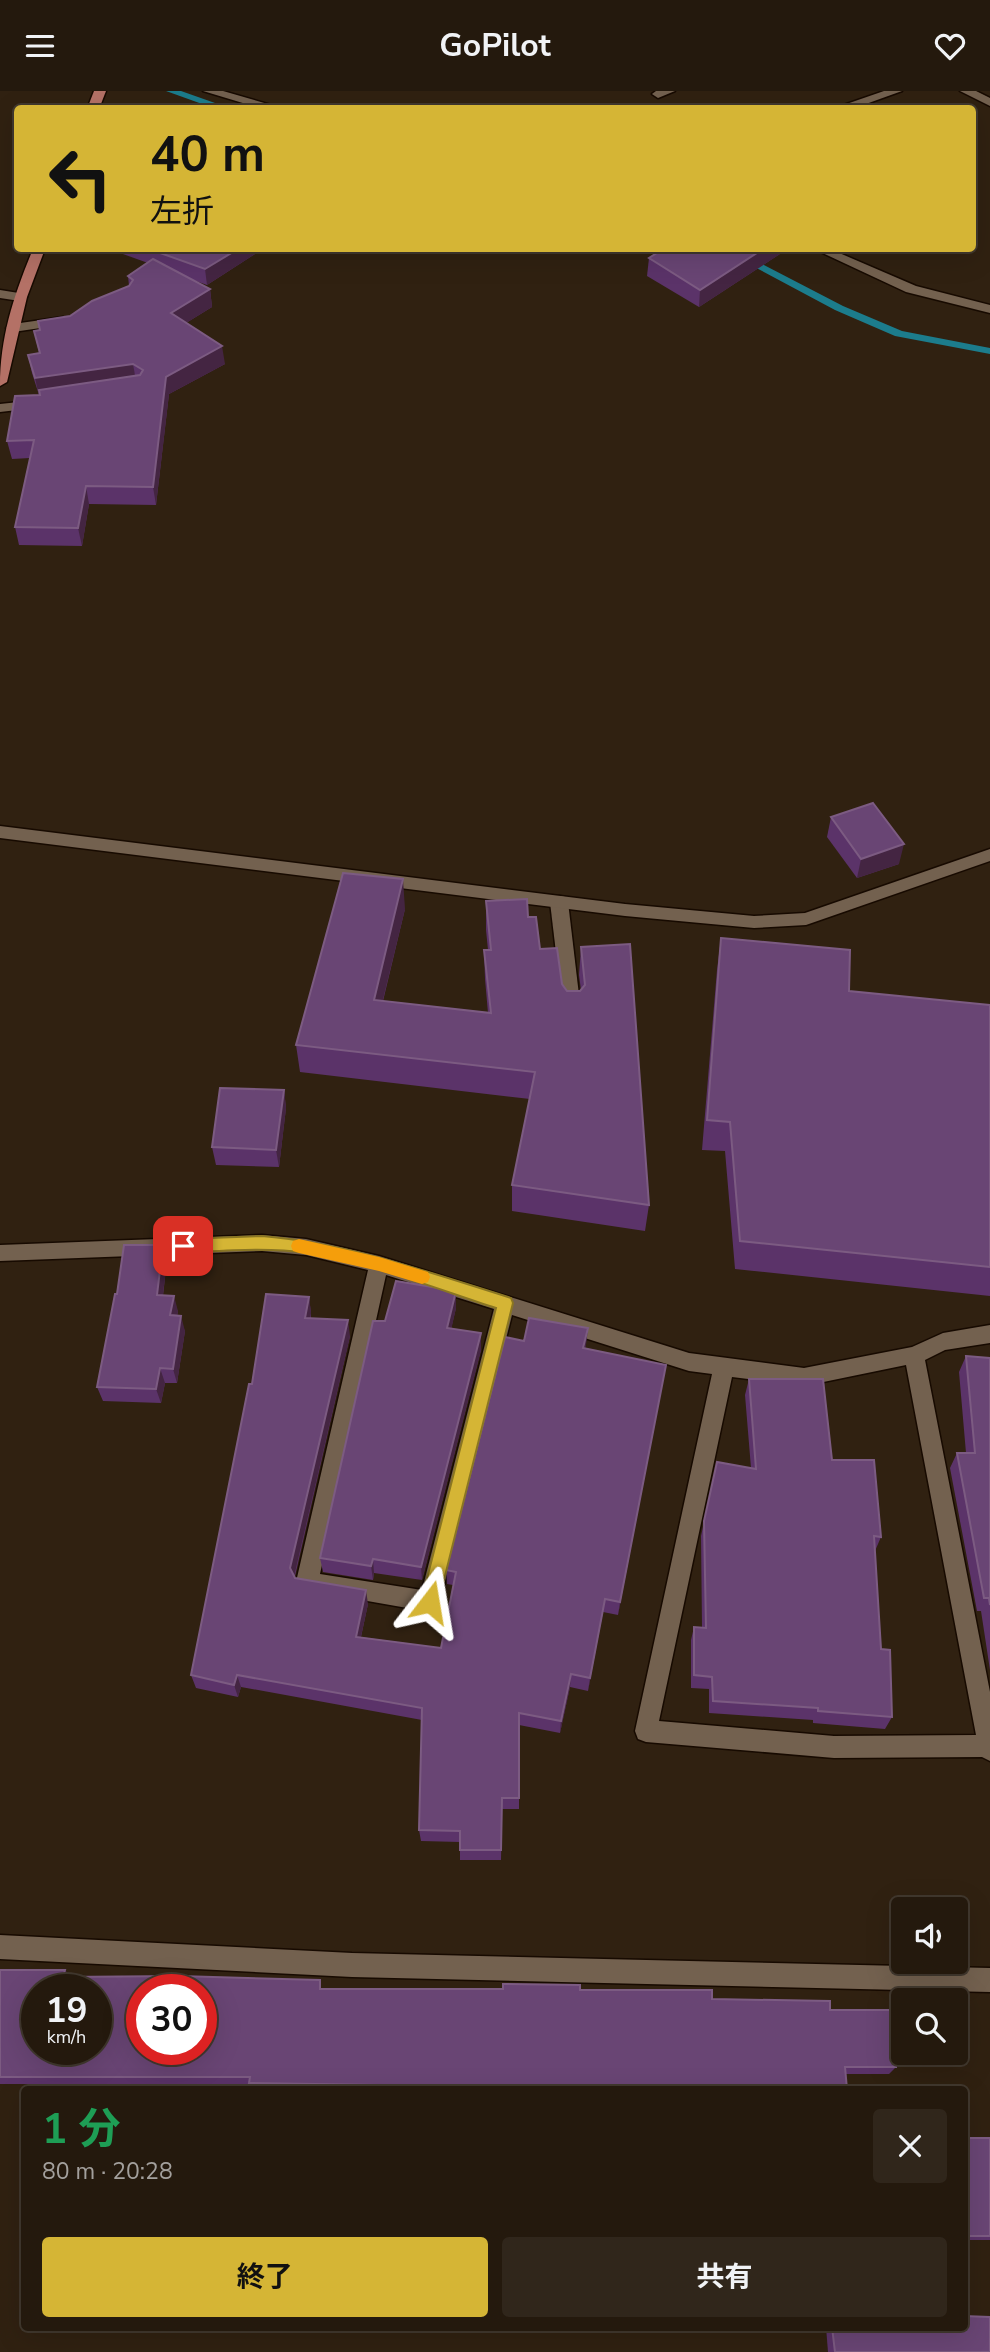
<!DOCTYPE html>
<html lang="ja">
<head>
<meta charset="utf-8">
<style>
  body { margin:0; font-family:"Nunito Sans","Noto Sans JP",sans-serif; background:#30261b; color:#f1f3f6; height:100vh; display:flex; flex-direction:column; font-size:26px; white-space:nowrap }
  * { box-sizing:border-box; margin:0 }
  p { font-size:23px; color:#a3a09d }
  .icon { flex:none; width:38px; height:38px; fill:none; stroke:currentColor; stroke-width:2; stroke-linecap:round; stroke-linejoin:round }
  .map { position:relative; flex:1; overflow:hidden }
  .details { position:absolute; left:21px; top:1995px; width:947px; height:245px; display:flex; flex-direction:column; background:#24190d; border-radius:7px; box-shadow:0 7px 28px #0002,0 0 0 2px #41382e }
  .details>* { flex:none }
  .hud { position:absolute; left:14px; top:14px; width:962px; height:147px; border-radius:7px; box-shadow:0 7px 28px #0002,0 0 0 2px #41382e; background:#d5b535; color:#111; overflow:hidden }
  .fabs { position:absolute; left:891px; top:1806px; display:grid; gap:14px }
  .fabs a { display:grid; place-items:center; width:77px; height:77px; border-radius:7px; background:#24190d; box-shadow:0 7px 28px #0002,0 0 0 2px #41382e; font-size:35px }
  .speed { position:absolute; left:21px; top:1883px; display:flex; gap:14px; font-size:35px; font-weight:700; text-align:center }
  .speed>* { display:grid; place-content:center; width:91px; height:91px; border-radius:50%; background:#24190d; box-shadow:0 7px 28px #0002,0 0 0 2px #41382e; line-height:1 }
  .speed small { font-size:18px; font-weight:400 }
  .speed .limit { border:10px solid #d22; background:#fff; color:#111 }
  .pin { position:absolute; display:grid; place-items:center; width:60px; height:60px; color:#fff; margin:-30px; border-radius:14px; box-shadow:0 4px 10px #0006 }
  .me { position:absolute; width:77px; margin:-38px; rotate:14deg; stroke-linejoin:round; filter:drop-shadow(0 0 5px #0008) }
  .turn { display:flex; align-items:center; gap:24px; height:147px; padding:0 21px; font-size:32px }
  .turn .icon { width:91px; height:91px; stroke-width:2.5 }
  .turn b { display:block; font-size:49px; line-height:60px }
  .round { display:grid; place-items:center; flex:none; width:74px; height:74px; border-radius:7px; background:#30261b }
  .summary { display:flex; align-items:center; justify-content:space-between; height:119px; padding:0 21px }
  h1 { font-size:42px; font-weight:700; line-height:52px; color:#1e9e55 }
  .action { display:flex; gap:14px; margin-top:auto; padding:14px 21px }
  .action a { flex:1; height:80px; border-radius:7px; background:#d5b535; color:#111; font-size:28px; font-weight:700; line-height:80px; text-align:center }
  .action a+a { background:#30261b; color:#f1f3f6 }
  header { display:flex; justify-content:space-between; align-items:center; height:91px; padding:0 21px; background:#24190d; font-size:32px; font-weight:700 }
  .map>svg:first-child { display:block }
</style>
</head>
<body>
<header><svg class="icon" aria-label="menu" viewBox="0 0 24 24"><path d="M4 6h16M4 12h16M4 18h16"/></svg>GoPilot<svg class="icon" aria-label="heart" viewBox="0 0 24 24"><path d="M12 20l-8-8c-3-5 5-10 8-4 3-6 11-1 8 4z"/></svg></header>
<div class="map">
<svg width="990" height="2261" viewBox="0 0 990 2261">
  <rect width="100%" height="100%" fill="#302111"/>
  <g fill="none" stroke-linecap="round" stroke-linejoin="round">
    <g fill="#1c7c8c" fill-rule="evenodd">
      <path d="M166 0H181L232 18H216Z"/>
      <path d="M721 158H733L843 215 902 240 990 257V263L895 245 835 219Z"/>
    </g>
    <g stroke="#170a00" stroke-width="3">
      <g id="service">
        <path d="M63 226 70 230 68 233 13 241 6 237 13 233Z"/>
        <path d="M38 309 43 310V316L0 321V313Z"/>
        <path d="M559 805 565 806 568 811 581 921 578 926H566L563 921 550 811 553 806Z"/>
      </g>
    </g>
    <g stroke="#170a00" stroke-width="3">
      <g id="minor">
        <path d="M203 0H223L285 18H263Z"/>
        <path d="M656 0H675L658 7 652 3Z"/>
        <path d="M884 0H902L852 18H832Z"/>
        <path d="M960 0H976L990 7V15Z"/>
        <path d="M814 158H830L916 195 990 214V222L906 201Z"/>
        <path d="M0 199 25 203 27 206 20 210 0 207Z"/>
        <path d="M0 735 625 813 754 825 805 822 990 758V770L806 834 754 837 625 825 0 747Z"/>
        <path d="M262 1144 306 1148 379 1165 689 1262 804 1277 912 1256 943 1242 990 1234V1252L945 1259 925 1269 990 1601V1670L982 1666 834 1667 646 1651 638 1648 635 1640 712 1283 689 1280 512 1224 438 1518 430 1521 299 1498 296 1491 368 1179 306 1164 262 1160 0 1170V1154ZM386 1184 494 1218 422 1499 320 1483ZM906 1274 976 1644 834 1645 659 1630 732 1286 804 1295Z"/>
        <path d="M0 1844 352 1862 990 1877V1901L352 1886 0 1868Z"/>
      </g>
    </g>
    <g stroke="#170a00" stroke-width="3">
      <g id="primary">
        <path d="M94 0H106L99 18H87Z"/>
        <path d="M33 158H45L27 206 7 291 0 295C0 245 14 204 33 158Z"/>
      </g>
    </g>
    <use href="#service" fill="#73614f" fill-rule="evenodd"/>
    <use href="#minor" fill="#73614f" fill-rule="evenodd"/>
    <use href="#primary" fill="#b47166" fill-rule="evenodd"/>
  </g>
  <g fill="#5b3369">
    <path d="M109 158H255V163L207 194 190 188 210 198 212 216 186 232 225 273 169 303 156 414 89 413 82 455 19 454 15 436 30 367 12 368 7 350 39 304 32 282 28 264 39 262 34 240 40 239 70 225 129 195 128 185 148 172Z"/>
    <path d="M783 161 699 216 647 185 649 167Z"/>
    <path d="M831 726 899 773 857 787 827 746Z"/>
    <path d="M486 810 528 826 540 858 567 900H580L581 899 579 884 581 856 649 1114 645 1140 512 1120V1094L530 1008 300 981 296 954 405 818 383 910 488 922 485 888 484 859H488L486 839Z"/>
    <path d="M721 847 849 900 990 914V1205L735 1178 725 1060 702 1059 717 879Z"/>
    <path d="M284 999 286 1017 279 1076 216 1074 212 1056Z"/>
    <path d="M163 1154 167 1169 163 1205 178 1220 177 1225 185 1240 177 1292H165L161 1312 103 1310 97 1296 117 1203Z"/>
    <path d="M456 1200V1217L451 1238 481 1242V1259L422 1489 374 1482 373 1489 323 1481 320 1467 385 1230Z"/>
    <path d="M309 1206 311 1222V1227L350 1245 295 1485V1487L368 1513 361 1546 441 1557 453 1494 447 1493 446 1479 524 1250 588 1237 585 1258 663 1290 618 1524 603 1521 588 1600 570 1596 560 1642 519 1634V1718H502L501 1769H460V1751L421 1750 419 1739 422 1629 241 1596 238 1606 196 1597 191 1584 252 1293Z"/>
    <path d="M966 1265 990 1267V1579L981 1520H977L950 1377 957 1362H966L959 1281Z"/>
    <path d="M749 1288 832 1369 881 1446 875 1460 881 1558 892 1626 885 1638 813 1632V1629L709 1622V1598L691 1597V1549L694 1536 702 1537 701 1445 717 1371 751 1377 745 1304Z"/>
    <path d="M0 1879 71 1886 323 1898 580 1899 712 1908 830 1919 896 1976 889 1983H845L847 1998H254L250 1993H0Z"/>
    <rect x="964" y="2047" width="26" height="102"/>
    <path d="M826 2236H964L990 2261H828Z"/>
  </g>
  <g fill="#442542">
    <path d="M238 158H255V163L207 194 205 178Z"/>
    <path d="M763 158H784L783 161 699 216 700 199Z"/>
    <path d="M210 198 212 216 173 240 171 222Z"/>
    <path d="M222 255 225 273 169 303 156 414 153 396 166 286Z"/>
    <path d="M133 273 136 290 39 305 35 287Z"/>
    <path d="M86 395 89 413 82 455 78 437Z"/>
    <path d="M904 753 899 773 857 787 861 768Z"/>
    <path d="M403 788 405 818 376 937 374 909Z"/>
    <path d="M284 999 286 1017 279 1076 276 1059Z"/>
    <path d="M163 1154 167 1169 161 1220 157 1204Z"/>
    <path d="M456 1200V1217L448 1253 447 1237Z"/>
    <path d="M174 1205 178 1220 174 1239 170 1224Z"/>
    <path d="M309 1206 311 1222 308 1243 305 1227Z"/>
    <path d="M181 1225 185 1240 177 1292 173 1278Z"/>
    <path d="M348 1229 350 1245 293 1490 290 1477Z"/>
    <path d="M588 1237 586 1254 582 1273 583 1257Z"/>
    <path d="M481 1242V1259L422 1489 421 1476Z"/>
    <path d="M666 1274 663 1290 618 1524 620 1511Z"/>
    <path d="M160 1277 165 1292 161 1312 156 1298Z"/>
    <path d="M373 1468 374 1482 373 1489 371 1475Z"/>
    <path d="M366 1499 368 1513 358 1559 356 1546Z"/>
    <path d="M605 1508 603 1521 588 1600 590 1587Z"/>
    <path d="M571 1583 570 1596 560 1642 561 1630Z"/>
    <path d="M237 1584 241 1596 238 1606 234 1594Z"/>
    <path d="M65 1879 72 1887 63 1886Z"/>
  </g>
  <g fill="#694574" stroke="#7c5b82" stroke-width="2" fill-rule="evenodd">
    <path d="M149 158H238L205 178Z"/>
    <path d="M663 158H763L700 199 649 167Z"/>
    <path d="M153 168 210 198 171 222 222 255 166 286 153 396 86 395 78 437 15 436 34 349 7 350 15 305 40 304 39 299 140 284 143 279 133 273 35 287 28 264 40 262 34 240 40 239 38 230 70 225 92 210 129 195 133 189 128 185Z"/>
    <path d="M873 712 904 753 861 768 831 726Z"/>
    <path d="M343 782 403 788 374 909 491 922 484 859H491L486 810 527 808 528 826H536L540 858 557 857 562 893 567 900H580L585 894 581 856 630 853 649 1114 512 1094 535 981 296 954Z"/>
    <path d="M721 847 850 859 849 900 990 914V1176L740 1150 730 1031 707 1029Z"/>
    <path d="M220 997 284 999 276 1059 212 1056Z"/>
    <path d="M124 1154H163L157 1204 174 1205 170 1224 181 1225 173 1278 160 1277 156 1298 97 1296 115 1203H117Z"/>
    <path d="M396 1190 456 1200 447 1237 481 1242 421 1476 373 1468 371 1475 320 1467 373 1230H385Z"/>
    <path d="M266 1203 309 1206 305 1227 348 1229 290 1477 295 1487 366 1499 356 1546 441 1557 456 1481 446 1479 505 1246 524 1250 529 1227 588 1237 583 1257 666 1274 620 1511 605 1508 590 1587 571 1583 561 1630 519 1622V1707H502L501 1759H460V1740L419 1739 422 1617 237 1584 234 1594 191 1584 249 1293H252Z"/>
    <path d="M966 1265 990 1267V1514L989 1507H984L957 1362H975Z"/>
    <path d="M749 1288H823L832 1369H874L881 1446 874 1445 881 1558 890 1559 892 1626 818 1620V1617L713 1610 712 1586 694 1584V1536L706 1537 704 1430 717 1371 756 1378Z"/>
    <path d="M0 1879H65L63 1886 179 1885 320 1889V1898H503V1893L580 1894V1899H712V1908L830 1910V1919H890L896 1976H845L847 1998H502V1996L249 1992 250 1986H0ZM37 1899H96V1958H37ZM142 1899H201V1958H142Z"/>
    <rect x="964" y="2047" width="26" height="98"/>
    <path d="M964 2225 990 2226V2261H835L832 2236H964Z"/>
  </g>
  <path fill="#d5b535" stroke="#8a7622" stroke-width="2" d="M262 1145C346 1152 425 1180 505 1205L511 1207 513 1212 437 1517 430 1520 424 1517 421 1511 496 1217C434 1197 371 1172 306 1162 266 1156 224 1160 183 1162L178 1160 175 1155 178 1150 183 1148Z"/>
  <path fill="#f59e0b" d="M299 1148 379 1166 428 1181 430 1186 428 1191 422 1193 379 1180 299 1162 293 1160 291 1155 293 1150Z"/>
</svg>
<div class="fabs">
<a><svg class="icon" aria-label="sound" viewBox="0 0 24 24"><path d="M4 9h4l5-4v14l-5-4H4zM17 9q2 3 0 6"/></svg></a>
<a><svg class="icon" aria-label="search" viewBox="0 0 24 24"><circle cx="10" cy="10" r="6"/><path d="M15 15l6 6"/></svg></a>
</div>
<div class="speed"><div>19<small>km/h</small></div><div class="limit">30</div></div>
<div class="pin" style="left:183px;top:1155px;background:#d93025"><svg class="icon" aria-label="arrive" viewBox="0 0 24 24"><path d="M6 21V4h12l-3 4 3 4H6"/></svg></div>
<svg class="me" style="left:430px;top:1511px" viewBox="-20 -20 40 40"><path d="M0-17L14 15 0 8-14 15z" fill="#d5b535" stroke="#fff" stroke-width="4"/></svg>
<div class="hud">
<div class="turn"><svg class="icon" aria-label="left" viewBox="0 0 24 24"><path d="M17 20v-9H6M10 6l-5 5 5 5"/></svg><div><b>40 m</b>左折</div></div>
</div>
<section class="details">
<div class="summary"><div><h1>1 分</h1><p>80 m · 20:28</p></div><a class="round"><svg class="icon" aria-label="close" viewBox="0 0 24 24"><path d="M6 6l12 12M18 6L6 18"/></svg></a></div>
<div class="action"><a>終了</a><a>共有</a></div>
</section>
</div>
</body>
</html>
